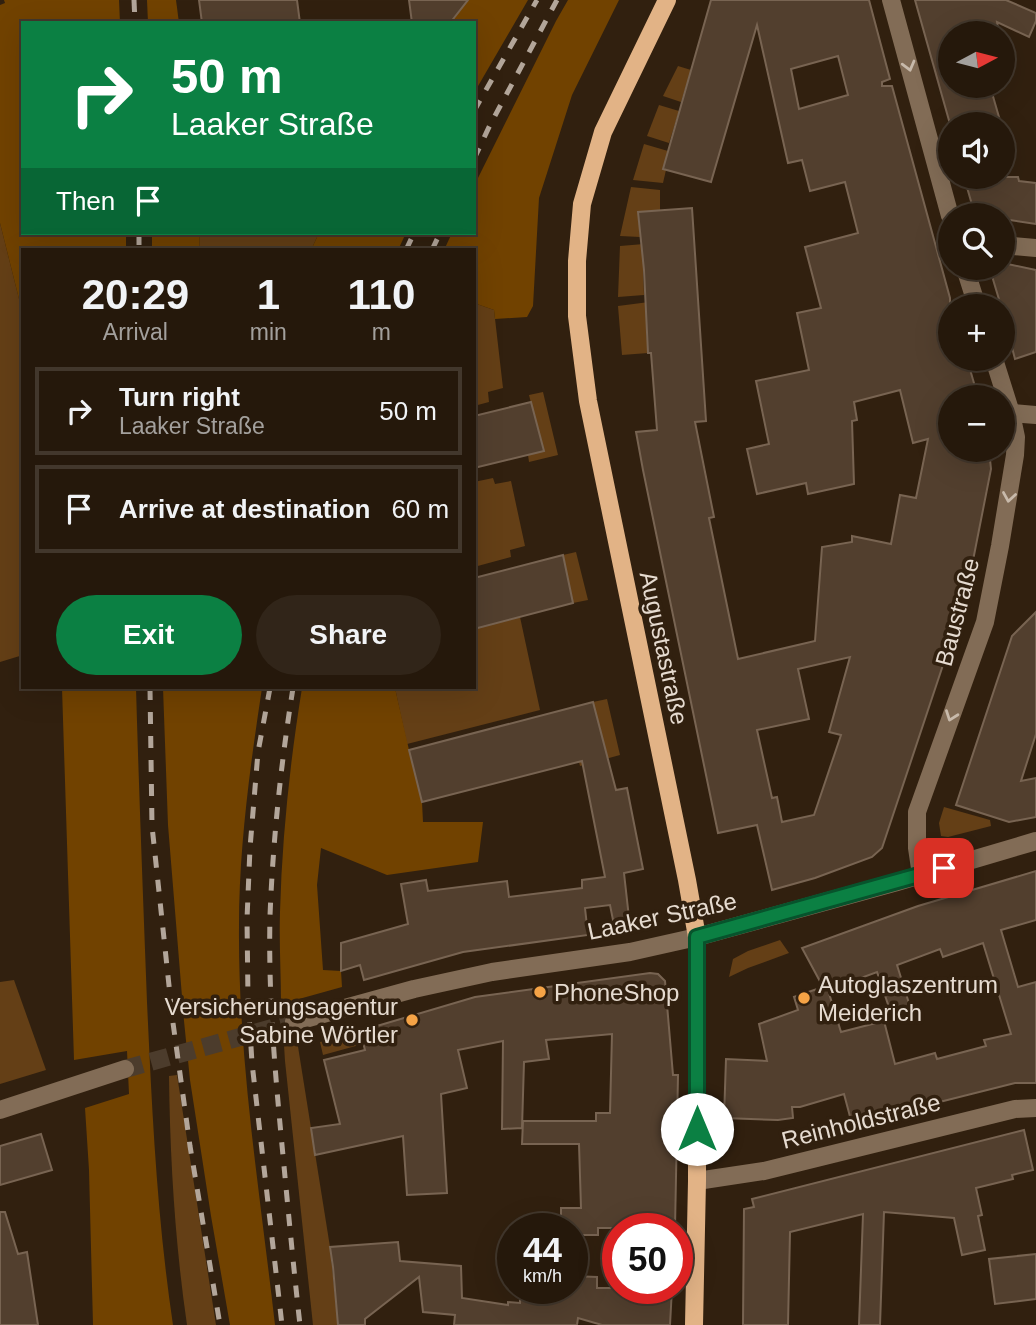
<!DOCTYPE html>
<html lang="en">
<head>
<meta charset="utf-8">
<style>
  body { margin:0; font-family:Arial,sans-serif; background:#312519; color:#f1f3f6; height:100vh; display:flex; flex-direction:column; font-size:26px; white-space:nowrap }
  * { box-sizing:border-box; margin:0 }
  p { font-size:23px; color:#a3a09d }
  .icon { flex:none; width:38px; height:38px; fill:none; stroke:currentColor; stroke-width:2; stroke-linecap:round; stroke-linejoin:round }
  .map { position:relative; flex:1; overflow:hidden }
  .sheet { position:absolute; left:21px; top:248px; width:455px; height:441px; display:flex; flex-direction:column; background:#25180b; border-radius:0px; box-shadow:0 7px 28px #0002,0 0 0 2px #42372c }
  .sheet>* { flex:none }
  .top-card { position:absolute; left:21px; top:21px; width:455px; height:214px; border-radius:0px; box-shadow:0 7px 28px #0002,0 0 0 2px #42372c; background:#0b8043; color:#fff; overflow:hidden }
  .needle { width:46px; rotate:83deg }
  .fabs { position:absolute; left:938px; top:21px; display:grid; gap:14px }
  .fabs a { display:grid; place-items:center; width:77px; height:77px; border-radius:50%; background:#25180b; box-shadow:0 7px 28px #0002,0 0 0 2px #42372c; font-size:35px }
  .speed { position:absolute; left:497px; top:1213px; display:flex; gap:14px; font-size:35px; font-weight:700; text-align:center }
  .speed>* { display:grid; place-content:center; width:91px; height:91px; border-radius:50%; background:#25180b; box-shadow:0 7px 28px #0002,0 0 0 2px #42372c; line-height:1 }
  .speed small { font-size:18px; font-weight:400 }
  .speed .limit { border:10px solid #d22; background:#fff; color:#111 }
  .pin { position:absolute; display:grid; place-items:center; width:60px; height:60px; color:#fff; margin:-30px; border-radius:14px; box-shadow:0 4px 10px #0006 }
  .me { position:absolute; width:77px; margin:-38px; rotate:0deg; stroke-linejoin:round; filter:drop-shadow(0 0 5px #0008) }
  .turn { display:flex; align-items:center; gap:24px; height:147px; padding:0 35px; font-size:32px }
  .turn .icon { width:91px; height:91px; stroke-width:2.5 }
  .turn b { display:block; font-size:49px; line-height:60px }
  .then { display:flex; align-items:center; height:66px; padding:0 35px; background:#0003; gap:14px; font-size:26px }
  .eta { display:flex; justify-content:space-evenly; align-items:center; height:119px; text-align:center }
  .eta b { font-size:42px; font-weight:700; line-height:49px }
  .cta { display:flex; gap:14px; margin-top:auto; padding:14px 35px }
  .cta a { flex:1; height:80px; border-radius:42px; background:#0b8043; color:#fff; font-size:28px; font-weight:700; line-height:80px; text-align:center }
  .cta a+a { background:#312519; color:#f1f3f6 }
  ul { padding:0; list-style:none }
  li { display:flex; align-items:center; gap:21px; height:88px; margin:0 14px 10px; padding:0 21px; border:4px solid #42372c; border-radius:0px }
  li div { flex:1 }
  li b { display:block; font-size:26px }
  li em { font-style:normal }
  .map>svg:first-child { display:block }
</style>
</head>
<body>
<div class="map">
<svg width="1036" height="1325" viewBox="0 0 1036 1325">
  <rect width="100%" height="100%" fill="#31200f"/>
  <g fill="#643f16">
    <path d="M678 66 691 70 681 102 663 96Z"/>
    <path d="M659 105 679 111 669 143 647 136Z"/>
    <path d="M644 144 668 151 663 169 666 170 663 183 633 180Z"/>
    <path d="M631 187 660 190V210L638 212 640 237 620 236Z"/>
    <path d="M0 223 23 315V655L0 662Z"/>
    <path d="M200 233H319L311 250H199Z"/>
    <path d="M644 244 646 270 643 271 644 295 618 297 620 246Z"/>
    <path d="M649 302 650 327 646 328 648 353 622 355 618 306Z"/>
    <path d="M474 303 494 310 503 388 488 392 489 402 474 406Z"/>
    <path d="M543 392 558 455 529 462 528 455 543 451 529 395Z"/>
    <path d="M493 478 495 484 511 481 525 546 510 550 511 557 474 567V482Z"/>
    <path d="M576 552 588 600 573 603 563 555Z"/>
    <path d="M520 617 540 710 407 744 395 688H474V629Z"/>
    <path d="M607 699 620 755 580 766 579 762 607 754 593 702Z"/>
    <path d="M944 807 990 820 991 826 948 837 941 836 939 823Z"/>
    <path d="M780 940 789 953 748 968 729 977 733 959 748 951Z"/>
    <path d="M14 980 46 1070 0 1084V982Z"/>
    <path d="M292 1009 330 1247 338 1325H313L285 1061 282 1013Z"/>
    <path d="M360 1031 363 1044 323 1055 320 1042Z"/>
    <path d="M177 1075 216 1325H187C175 1243 170 1159 169 1076Z"/>
  </g>
  <g fill="#714200">
    <path d="M4 0H119L120 23H23V233H126V250H23V315L0 223V5L5 3Z"/>
    <path d="M147 0H176L179 23H148Z"/>
    <path d="M468 0H528L474 93V23H450Z"/>
    <path d="M568 0H619L572 95 539 198 533 306 527 317 495 319 494 310 474 303V250H444L452 233H474V186L556 21Z"/>
    <path d="M152 233H200L199 250H152Z"/>
    <path d="M319 233H406L398 250H311Z"/>
    <path d="M62 688H136C139 792 143 897 147 1002 152 1110 157 1218 173 1325H93L89 1170 85 1108 129 1094 127 1051 74 1060Z"/>
    <path d="M163 688H262C250 767 239 847 239 927 238 1060 260 1193 275 1325H230L211 1216 190 1080 184 1021 168 825Z"/>
    <path d="M302 688H395L409 750 422 802 423 822H483L478 862 387 875 321 848 317 885 323 970 341 971 342 987 281 1004C281 973 279 943 280 912 282 837 290 762 302 688Z"/>
  </g>
  <g fill="#523f2e" stroke="#786452" stroke-width="2" fill-rule="evenodd">
    <path d="M199 0H297L300 23H202Z"/>
    <path d="M409 0H468L450 23H412Z"/>
    <path d="M711 0H869L890 79 882 82V86H892L950 298V359H967L978 397H950V450H989L991 469 966 596 882 848 872 857 815 878 772 890 757 825 718 833 643 470 636 432 657 430 651 353H648L644 270 638 212 692 208 706 421 695 422 714 517 709 518 738 659 815 641 822 547 852 542V536L891 544 900 495 916 498 928 439 913 443 900 390 854 402 857 420 852 421 854 484 808 494 806 483 757 494 747 449 769 444 756 381 809 370 797 313 821 308 805 247 858 233 845 182 810 191 802 160 788 163 757 25 711 182 663 169ZM838 56 848 95 799 109 791 69ZM850 657 829 732 841 735 814 815 782 822 777 797 772 798 757 730 809 719 798 669Z"/>
    <path d="M915 0H1006L1036 13V21L1029 37 997 22 999 33H950V86H990L1001 124H950Z"/>
    <path d="M964 177H1018L1019 181 1036 183V224L1003 219V215H975Z"/>
    <path d="M1003 263 1036 270V352L1015 359 1003 313V306H1001L992 276 999 268H1003Z"/>
    <path d="M531 402 544 451 474 468V416Z"/>
    <path d="M563 555 573 603 474 629V578Z"/>
    <path d="M1036 612V734L1021 781 1036 778V817L1009 822 956 805 1012 636Z"/>
    <path d="M593 702 616 790 627 788 643 869 624 873 629 918 613 920 610 905 585 908 588 935 463 952 364 980 360 965 341 971V943L408 924 401 884 426 880 428 891 507 881 509 897 582 888V880L605 877 582 761 422 802 409 750Z"/>
    <path d="M1036 871V920L1001 930 1018 987 1036 982V1083H1015L852 1124 844 1094 800 1107H792L793 1118 778 1120 724 1118 726 1059 767 1061 759 1024 798 1010 794 997 823 987 802 948 918 906ZM983 943 1011 1034 984 1040 986 1046 937 1059 935 1053 895 1064 884 1021 841 1032 828 990 877 972 894 1022 913 1016 897 965 940 949 943 957Z"/>
    <path d="M650 973 658 974 665 981 673 1075H678L675 1228H598V1235H572V1228H561V1208H581L579 1144H522L523 1121H596V1113H610L612 1034 546 1040 549 1059 524 1062 522 1128 502 1129 503 1041 458 1050 467 1088 441 1094 447 1193 407 1195 403 1136 315 1155 311 1128 340 1124 324 1060 365 1050 360 1031 475 997Z"/>
    <path d="M1024 1130 1033 1170 1012 1175 1013 1179 976 1188 982 1215 978 1216 985 1250 962 1255 954 1218 884 1212 880 1325H859L863 1214 790 1232 788 1325H743L744 1209 754 1207 752 1199Z"/>
    <path d="M41 1134 52 1170 0 1185V1146Z"/>
    <path d="M0 1212H5L18 1254 27 1252 38 1325H0Z"/>
    <path d="M398 1242 400 1261 461 1266 462 1298 508 1305V1302L520 1303V1288H572V1276L597 1277V1288H672L670 1325H602L578 1318 577 1325H454L455 1315 423 1312 419 1277 365 1319V1325H338L333 1267 330 1247Z"/>
    <path d="M1036 1254V1299L995 1304 989 1259Z"/>
  </g>
  <g fill="none" stroke-linecap="round" stroke-linejoin="round">
    <path stroke="#4c3c2c" stroke-width="18" stroke-dasharray="18 9" stroke-linecap="butt" d="M125 1069 294 1022"/>
    <g stroke="#826c56" stroke-width="18">
      <path d="M891 0 950 216"/>
      <path d="M1003 245 1036 248"/>
      <path d="M965 268 977 306"/>
      <path d="M1011 413 1036 415"/>
      <path d="M921 875 917 848V812L985 622 1000 546 1015 455 1016 437 1011 413 994 359"/>
      <path d="M294 1022 414 989 492 972 630 952 697 937 897 882 1036 841"/>
      <path d="M0 1110 125 1069"/>
      <path d="M697 1181 764 1171 1015 1109 1036 1108"/>
    </g>
    <path stroke="#e2b386" stroke-width="18" d="M667 0 603 132 582 204 577 261V316L588 401 687 880 697 937V1181L694 1325"/>
    <g stroke="#b3a69a" stroke-width="5" stroke-dasharray="12 12" stroke-linecap="butt">
      <path d="M134 0 135 23"/>
      <path d="M474 111 537 0"/>
      <path d="M474 159 490 125 557 0"/>
      <path d="M139 233V250"/>
      <path d="M406 250 414 233"/>
      <path d="M432 250 440 233"/>
      <path d="M150 688 152 826 173 1023 190 1146 220 1325"/>
      <path d="M270 688 258 752 250 848 247 919 248 998 252 1063 282 1325"/>
      <path d="M293 688C281 763 273 839 270 916 268 1000 276 1083 284 1166 289 1219 294 1272 300 1325"/>
    </g>
  </g>
  <defs><path id="oneway-chevron" d="M-2-3.5L2.5 0L-2 3.5" fill="none" stroke-width="1.6" stroke-linecap="round" stroke-linejoin="round" transform="scale(1.75)"/></defs>
  <g stroke="#c8baab">
    <use href="#oneway-chevron" transform="translate(909 66) rotate(75)"/>
    <use href="#oneway-chevron" transform="translate(1009 497) rotate(99)"/>
    <use href="#oneway-chevron" transform="translate(951 716) rotate(110)"/>
  </g>
  <g fill="none" stroke-linecap="round" stroke-linejoin="round">
    <g stroke="#07532c" stroke-width="18">
      <path id="route" d="M697 1129V937L944 868"/>
    </g>
    <use href="#route" stroke="#0b8043" stroke-width="12"/>
  </g>
  <g fill="#f5a346" stroke="#31200f" stroke-width="2.5">
    <circle cx="540" cy="992" r="7"/>
    <circle cx="804" cy="998" r="7"/>
    <circle cx="412" cy="1020" r="7"/>
  </g>
  <g text-anchor="middle" dominant-baseline="central" stroke-width="7" stroke-linejoin="round" paint-order="stroke">
    <g font-size="24" fill="#e6dbd0" stroke="#31200f">
      <text transform="translate(957 612) rotate(-75)">Baustraße</text>
      <text transform="translate(664 648) rotate(78)">Augustastraße</text>
      <text transform="translate(662 916) rotate(-12)">Laaker Straße</text>
      <text transform="translate(861 1121) rotate(-14)">Reinholdstraße</text>
    </g>
    <g font-size="24" fill="#e6dbd0" stroke="#31200f" text-anchor="start">
      <text x="818" y="984">Autoglaszentrum<tspan x="818" dy="28">Meiderich</tspan></text>
      <text x="554" y="992">PhoneShop</text>
      <text x="398" y="1006" text-anchor="end">Versicherungsagentur<tspan x="398" dy="28">Sabine Wörtler</tspan></text>
    </g>
  </g>
</svg>
<div class="fabs">
<a><svg class="needle" viewBox="-14 -14 28 28"><path d="M0-13l5 13h-10z" fill="#e53935"/><path d="M0 13l5-13h-10z" fill="#a3a09d"/></svg></a>
<a><svg class="icon" aria-label="sound" viewBox="0 0 24 24"><path d="M4 9h4l5-4v14l-5-4H4zM17 9q2 3 0 6"/></svg></a>
<a><svg class="icon" aria-label="search" viewBox="0 0 24 24"><circle cx="10" cy="10" r="6"/><path d="M15 15l6 6"/></svg></a>
<a>+</a>
<a>−</a>
</div>
<div class="speed"><div>44<small>km/h</small></div><div class="limit">50</div></div>
<div class="pin" style="left:944px;top:868px;background:#d93025"><svg class="icon" aria-label="arrive" viewBox="0 0 24 24"><path d="M6 21V4h12l-3 4 3 4H6"/></svg></div>
<svg class="me" style="left:697px;top:1129px" viewBox="-20 -20 40 40"><circle r="19" fill="#fff"/><path d="M0-13L10 11 0 6-10 11z" fill="#0b8043"/></svg>
<div class="top-card">
<div class="turn"><svg class="icon" aria-label="right" viewBox="0 0 24 24"><path d="M7 20v-9h11M14 6l5 5-5 5"/></svg><div><b>50 m</b>Laaker Straße</div></div>
<div class="then">Then<svg class="icon" aria-label="arrive" viewBox="0 0 24 24"><path d="M6 21V4h12l-3 4 3 4H6"/></svg></div>
</div>
<section class="sheet">
<div class="eta">
<div><b>20:29</b><p>Arrival</p></div>
<div><b>1</b><p>min</p></div>
<div><b>110</b><p>m</p></div>
</div>
<ul>
<li><svg class="icon" aria-label="right" viewBox="0 0 24 24"><path d="M7 20v-9h11M14 6l5 5-5 5"/></svg><div><b>Turn right</b><p>Laaker Straße</p></div><em>50 m</em></li>
<li><svg class="icon" aria-label="arrive" viewBox="0 0 24 24"><path d="M6 21V4h12l-3 4 3 4H6"/></svg><div><b>Arrive at destination</b></div><em>60 m</em></li>
</ul>
<div class="cta"><a>Exit</a><a>Share</a></div>
</section>
</div>
</body>
</html>
